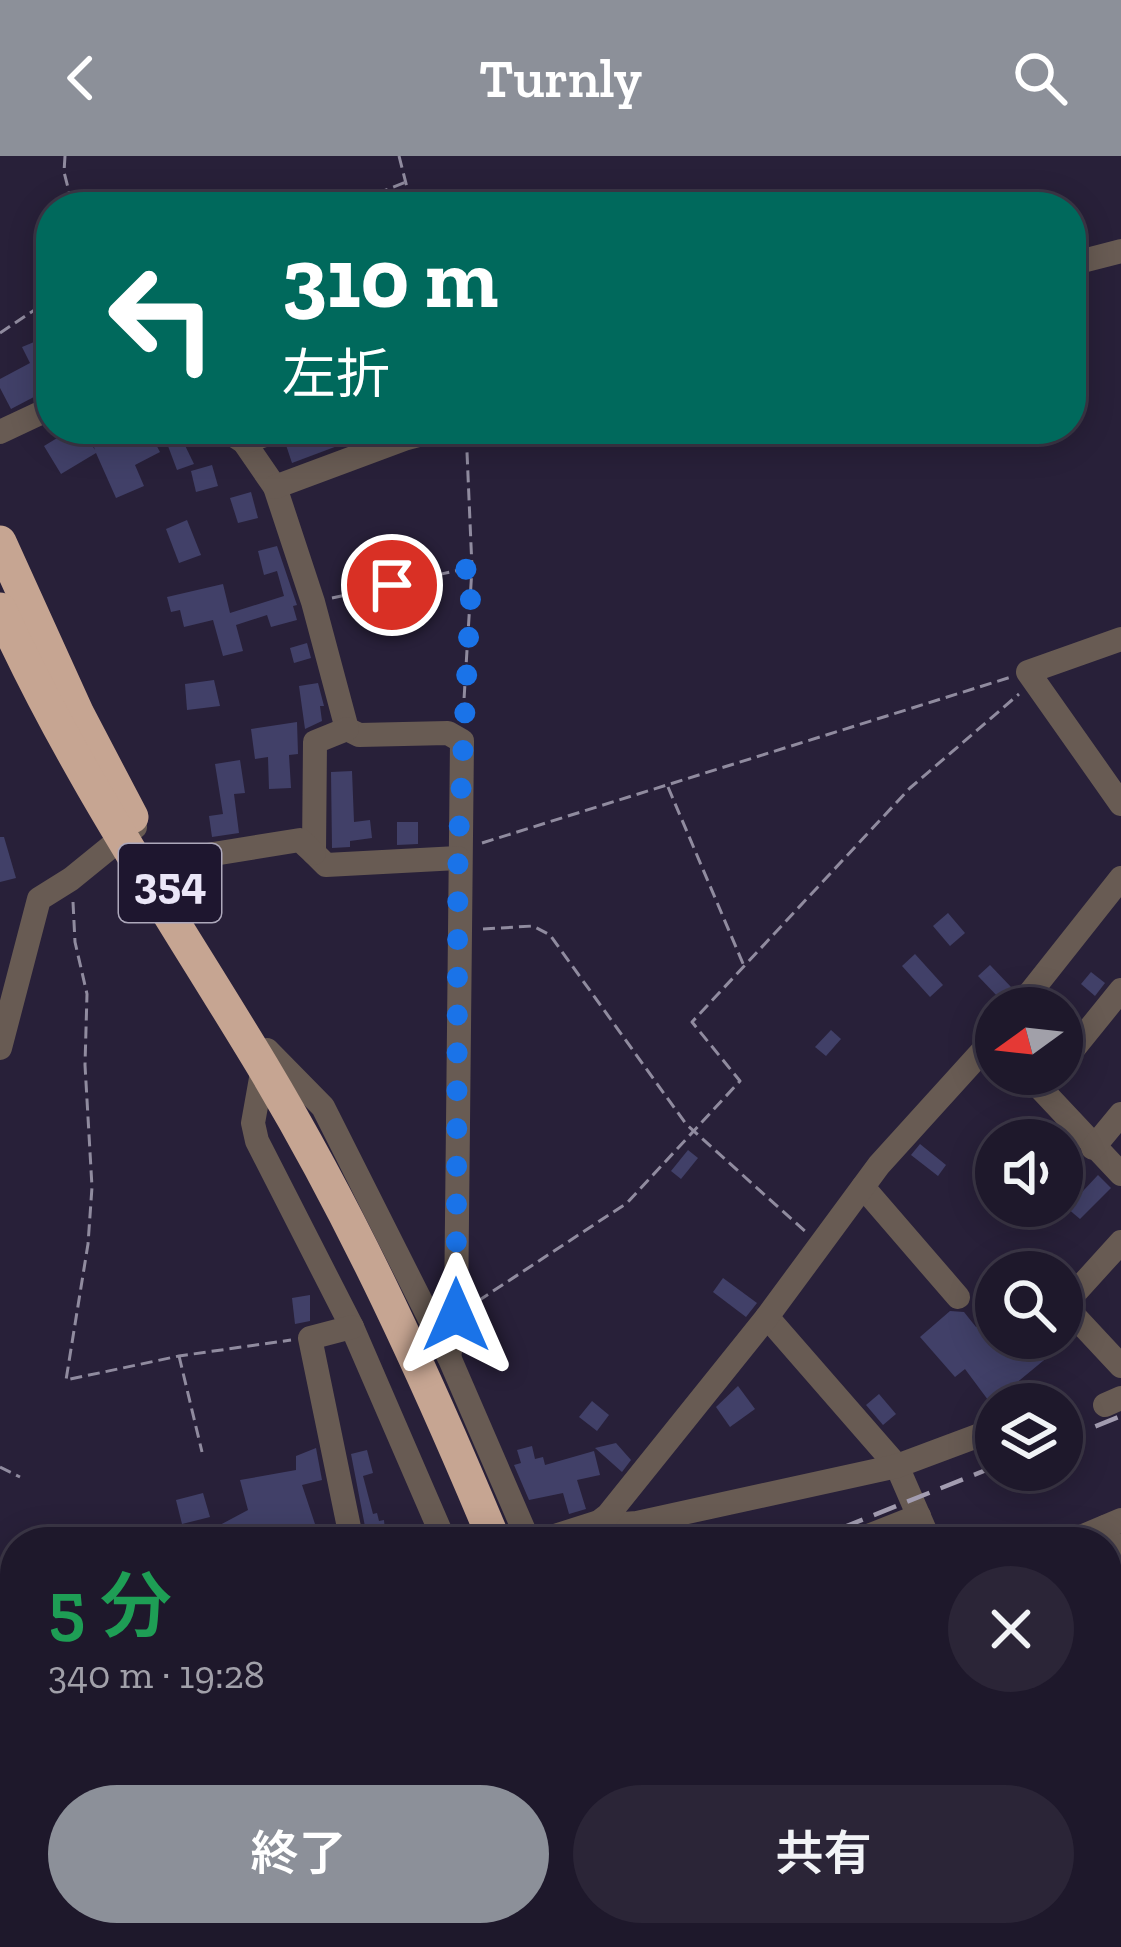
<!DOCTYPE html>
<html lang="ja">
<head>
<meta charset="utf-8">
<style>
  body { margin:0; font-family:"Zilla Slab","Noto Sans JP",serif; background:#2b2537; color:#f1f3f6; height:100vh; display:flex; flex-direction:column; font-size:45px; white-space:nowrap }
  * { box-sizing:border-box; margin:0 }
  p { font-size:39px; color:#a1a0a9 }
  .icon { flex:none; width:66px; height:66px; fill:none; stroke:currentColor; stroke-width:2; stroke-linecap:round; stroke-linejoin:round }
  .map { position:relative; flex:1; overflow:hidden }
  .side { position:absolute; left:0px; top:1371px; width:1122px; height:420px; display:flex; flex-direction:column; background:#1e182b; border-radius:48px 48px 0 0; box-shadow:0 6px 30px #0003,0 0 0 3px #3c3747 }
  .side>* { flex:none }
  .hud { position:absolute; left:36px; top:36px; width:1050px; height:252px; border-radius:48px; box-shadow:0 6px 30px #0003,0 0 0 3px #3c3747; background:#00695c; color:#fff; overflow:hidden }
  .needle { width:78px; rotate:255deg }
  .buttons { position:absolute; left:975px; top:831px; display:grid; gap:24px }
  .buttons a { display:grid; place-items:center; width:108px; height:108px; border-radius:50%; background:#1e182b; box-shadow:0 6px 30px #0003,0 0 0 3px #3c3747; font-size:60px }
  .pin { position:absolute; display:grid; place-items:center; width:102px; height:102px; color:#fff; margin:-51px; border:6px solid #fff; border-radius:50%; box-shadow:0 3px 12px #0007 }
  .me { position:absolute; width:132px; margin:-66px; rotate:0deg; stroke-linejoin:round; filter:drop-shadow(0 0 9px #0008) }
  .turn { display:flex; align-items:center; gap:42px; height:252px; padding:0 48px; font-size:54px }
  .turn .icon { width:156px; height:156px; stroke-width:2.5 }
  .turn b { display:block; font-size:84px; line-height:102px }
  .round { display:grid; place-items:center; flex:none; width:126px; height:126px; border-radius:63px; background:#2b2537 }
  .summary { display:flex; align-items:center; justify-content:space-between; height:204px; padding:0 48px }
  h1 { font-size:72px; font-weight:600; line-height:90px; color:#1e9e55 }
  .primary-button { display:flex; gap:24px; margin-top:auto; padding:24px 48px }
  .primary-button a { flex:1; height:138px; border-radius:72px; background:#8c9099; color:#fff; font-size:48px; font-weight:600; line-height:138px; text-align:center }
  .primary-button a+a { background:#2b2537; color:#f1f3f6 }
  header { display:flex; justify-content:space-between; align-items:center; height:156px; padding:0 48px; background:#8c9099; color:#fff; font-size:54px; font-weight:600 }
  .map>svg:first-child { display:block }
</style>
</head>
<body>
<header><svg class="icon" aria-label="back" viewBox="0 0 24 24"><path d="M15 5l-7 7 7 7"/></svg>Turnly<svg class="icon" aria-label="search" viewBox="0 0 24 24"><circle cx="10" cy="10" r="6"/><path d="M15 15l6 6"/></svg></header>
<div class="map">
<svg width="1121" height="1791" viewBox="0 0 1121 1791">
  <rect width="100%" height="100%" fill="#282039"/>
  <g fill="#414068">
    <path d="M51 179V232L11 253 0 232V223L30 207 22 191Z"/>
    <path d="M72 273H82L95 294 93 288 117 273H125L135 290 152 281 160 296 135 309 144 330 116 342 96 297 61 318 44 290Z"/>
    <path d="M352 273 356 283 292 307 286 289 296 283 299 274Z"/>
    <path d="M178 275 194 308 177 314 165 282Z"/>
    <path d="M212 309 218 330 196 336 191 315Z"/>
    <path d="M251 336 258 362 238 367 230 342Z"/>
    <path d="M187 364 201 399 179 407 166 373Z"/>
    <path d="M277 390 297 449 293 450 297 464 271 471 267 459 236 469 243 495 223 500 213 464 184 471 180 454 171 456 167 441 223 428 230 457 284 440 277 415 264 419 258 395Z"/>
    <path d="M307 487 311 502 294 507 290 492Z"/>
    <path d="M214 524 220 550 187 554 185 528Z"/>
    <path d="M318 527 324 550H320L322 565 305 573 299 530Z"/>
    <path d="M297 566 298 598 289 599 291 632 269 633 268 601 255 603 251 573Z"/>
    <path d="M240 604 245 637 234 638 239 677 212 681 209 660 223 658 215 608Z"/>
    <path d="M352 615 354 666 370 664 372 682 350 685V691L332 692 331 616Z"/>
    <path d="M397 666H418V688L397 689Z"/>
    <path d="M0 681H4L16 722 0 726Z"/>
    <path d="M948 757 965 777 950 790 933 770Z"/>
    <path d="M915 798 943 829 930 841 902 810Z"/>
    <path d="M990 809 1012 832 1000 843 978 820Z"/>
    <path d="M1091 816 1105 827 1095 840 1081 828Z"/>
    <path d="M831 874 841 883 826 900 815 891Z"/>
    <path d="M920 988 946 1009 938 1020 911 999Z"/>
    <path d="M688 994 698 1002 681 1023 671 1015Z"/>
    <path d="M1098 1019 1111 1032 1080 1063 1067 1052Z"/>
    <path d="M723 1122 757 1147 746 1161 713 1136Z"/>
    <path d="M310 1139V1165L295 1168 292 1142Z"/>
    <path d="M950 1155 964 1156 976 1171 996 1166V1182H1033L1049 1200 991 1248 965 1213 955 1221 920 1181Z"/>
    <path d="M738 1230 755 1253 730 1271 716 1251Z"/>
    <path d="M879 1238 896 1258 883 1269 866 1249Z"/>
    <path d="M592 1245 609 1259 597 1275 579 1261Z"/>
    <path d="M616 1287 631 1304 622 1316 595 1292Z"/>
    <path d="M532 1290 535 1303 543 1301 545 1309 594 1295 600 1319 577 1324 586 1353 569 1358 563 1337 529 1344 514 1309 521 1307 517 1294Z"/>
    <path d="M316 1292 322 1324 302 1329 319 1380 297 1386H226L218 1370 248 1354 240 1324 296 1314V1300Z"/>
    <path d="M367 1294 373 1317 363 1320 373 1358 377 1357 379 1365 384 1364 386 1386H368L351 1298Z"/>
    <path d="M203 1337 210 1361 182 1368 176 1344Z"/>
    <path d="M15 1512V1548H0V1517Z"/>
  </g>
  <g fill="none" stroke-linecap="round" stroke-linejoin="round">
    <g stroke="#908b9f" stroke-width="3" stroke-dasharray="12 6" stroke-linecap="butt">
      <path d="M65 0 64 16 73 51"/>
      <path d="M399 0 412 51"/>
      <path d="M343 51 406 26"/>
      <path d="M0 177 51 143"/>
      <path d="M332 442 469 412"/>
      <path d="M463 560 472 412 466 273"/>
      <path d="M668 631 744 810"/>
      <path d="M482 687 1011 521"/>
      <path d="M73 746 75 786 87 838 85 909 92 1031 88 1088 66 1224 179 1200 291 1184"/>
      <path d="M483 773 533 770 550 779 686 968 807 1077"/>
      <path d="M478 1145 627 1047 740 925 692 866 910 632 1019 538"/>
      <path d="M179 1200 202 1296"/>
      <path d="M0 1311 20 1321"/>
      <path d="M125 1776 129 1791"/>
    </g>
    <g stroke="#685b53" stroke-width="24">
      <path d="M1071 108 1121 95"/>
      <path d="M224 273 244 286 275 331 313 446 347 573 359 579 448 577 462 585 456 1159 449 1201"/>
      <path d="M0 276 51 252"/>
      <path d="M244 286 283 273"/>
      <path d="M275 331 404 283 441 273"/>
      <path d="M1121 483 1028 516 1121 648"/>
      <path d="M347 573 315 586 314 697 326 709 458 702"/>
      <path d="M158 707 300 684 314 697"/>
      <path d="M1018 852 1121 722"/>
      <path d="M0 892 39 743 71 723 135 671"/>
      <path d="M267 894 323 951 449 1201 529 1386"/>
      <path d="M1062 907 1121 834"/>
      <path d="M263 911 253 967 257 985 352 1171 445 1386"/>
      <path d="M1027 918 1121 1018"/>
      <path d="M1093 992 1121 958"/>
      <path d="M863 1031 958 1141"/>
      <path d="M1121 1086 1064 1149 1121 1210"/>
      <path d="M767 1161 897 1310 930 1386"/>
      <path d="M352 1171 310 1182 352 1386"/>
      <path d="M1105 1249 1121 1242"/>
      <path d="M599 1366 610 1369 637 1367 897 1310 996 1273"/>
      <path d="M1105 1371 1121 1409"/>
      <path d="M536 1386 599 1366 608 1359 767 1161 879 1009 996 880"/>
      <path d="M853 1386 919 1360"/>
      <path d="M1069 1386 1121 1364"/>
      <path d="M0 1498 15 1495"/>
      <path d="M1107 1743 1121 1737"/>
      <path d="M545 1776 549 1791"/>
      <path d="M604 1776 610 1791"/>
      <path d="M686 1776 692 1791"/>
      <path d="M1089 1776 1096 1791"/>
      <path d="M716 1787 763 1791"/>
    </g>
    <g stroke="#c6a592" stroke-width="33">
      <path d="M0 386 78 558 132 661"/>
      <path d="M0 453C73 615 172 760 263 911 354 1063 427 1223 495 1386"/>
      <path d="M654 1776 661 1791"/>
    </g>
    <g stroke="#a39db1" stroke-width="4.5" stroke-dasharray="24 12" stroke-linecap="butt">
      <path d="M1062 1284 1121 1260"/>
      <path d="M807 1386 996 1310"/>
      <path d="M0 1708 15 1702"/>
    </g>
  </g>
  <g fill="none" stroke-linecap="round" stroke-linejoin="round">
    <path stroke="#1a73e8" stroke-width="21" stroke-dasharray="0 37.8" d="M392 429 472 412 458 695 456 1159"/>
  </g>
  <g text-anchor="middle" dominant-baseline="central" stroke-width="10" stroke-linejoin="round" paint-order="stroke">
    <rect fill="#1e162f" stroke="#ada8bb" stroke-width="3" x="119" y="688" width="102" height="78" rx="9"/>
    <g font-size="45" font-weight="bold" fill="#eae6f7">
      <text x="170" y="727">354</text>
    </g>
  </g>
</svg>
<div class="buttons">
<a><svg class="needle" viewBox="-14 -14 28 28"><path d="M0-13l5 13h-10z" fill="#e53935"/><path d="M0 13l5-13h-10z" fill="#a1a0a9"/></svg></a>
<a><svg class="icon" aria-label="sound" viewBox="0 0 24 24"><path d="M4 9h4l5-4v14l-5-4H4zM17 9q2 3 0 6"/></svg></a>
<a><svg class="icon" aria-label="search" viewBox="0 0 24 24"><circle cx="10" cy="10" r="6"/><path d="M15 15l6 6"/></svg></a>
<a><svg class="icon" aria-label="layers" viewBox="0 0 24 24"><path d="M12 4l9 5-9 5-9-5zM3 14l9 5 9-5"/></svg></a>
</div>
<div class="pin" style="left:392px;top:429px;background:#d93025"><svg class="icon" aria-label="arrive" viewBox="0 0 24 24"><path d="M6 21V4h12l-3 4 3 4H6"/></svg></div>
<svg class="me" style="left:456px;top:1159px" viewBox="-20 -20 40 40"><path d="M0-17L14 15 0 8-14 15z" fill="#1a73e8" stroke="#fff" stroke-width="4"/></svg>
<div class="hud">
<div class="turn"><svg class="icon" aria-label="left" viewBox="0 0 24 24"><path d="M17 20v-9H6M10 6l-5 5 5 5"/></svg><div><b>310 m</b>左折</div></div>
</div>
<section class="side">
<div class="summary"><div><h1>5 分</h1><p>340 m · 19:28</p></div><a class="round"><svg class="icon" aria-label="close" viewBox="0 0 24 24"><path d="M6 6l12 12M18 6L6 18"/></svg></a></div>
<div class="primary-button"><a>終了</a><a>共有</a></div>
</section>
</div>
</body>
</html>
